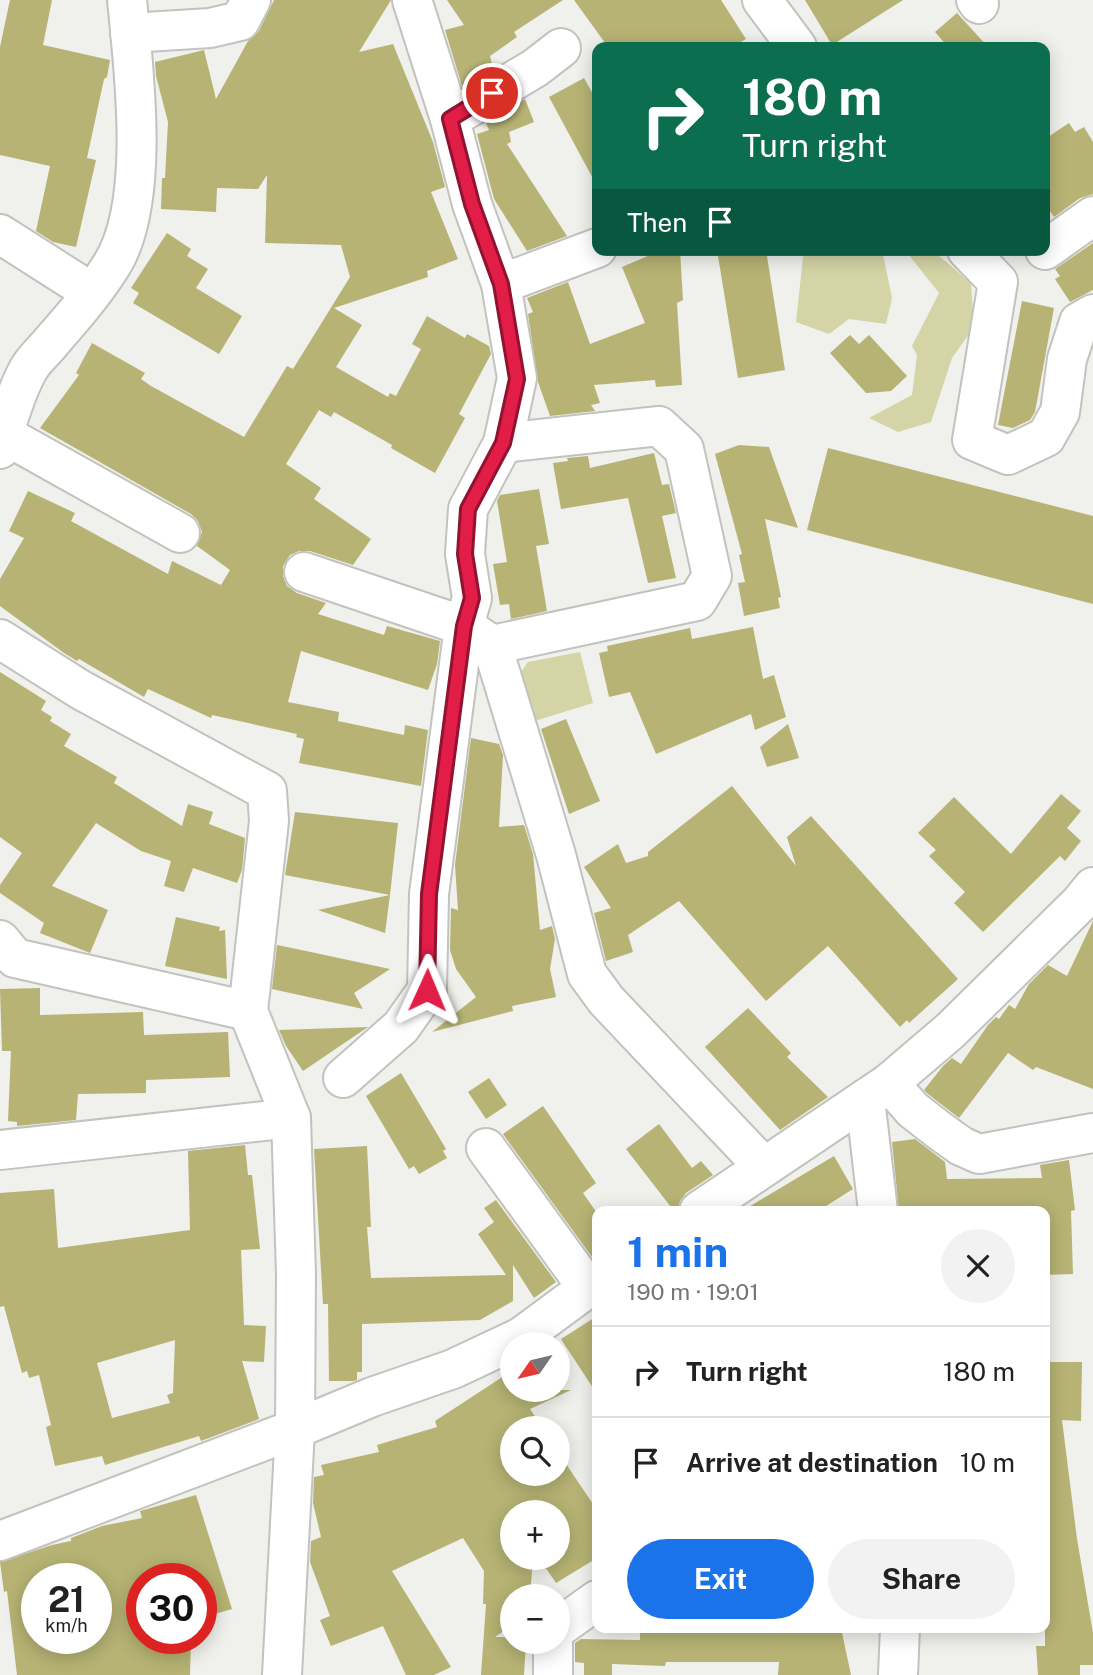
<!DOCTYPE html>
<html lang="en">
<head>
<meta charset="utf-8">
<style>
  body { margin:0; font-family:"Public Sans",sans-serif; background:#f2f2f2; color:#222; height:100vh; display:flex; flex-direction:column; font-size:26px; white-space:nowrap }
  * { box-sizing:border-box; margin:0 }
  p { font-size:23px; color:#767676 }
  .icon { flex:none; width:38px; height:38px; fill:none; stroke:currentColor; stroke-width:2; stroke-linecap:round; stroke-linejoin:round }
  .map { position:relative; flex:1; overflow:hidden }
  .panel { position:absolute; left:592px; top:1206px; width:458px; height:427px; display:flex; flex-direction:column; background:#fff; border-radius:14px; box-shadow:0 4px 18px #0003 }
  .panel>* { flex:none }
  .top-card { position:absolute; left:592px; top:42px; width:458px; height:214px; border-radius:14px; box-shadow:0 4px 18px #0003; background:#0b6e4f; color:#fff; overflow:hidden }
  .needle { width:46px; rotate:236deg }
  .fabs { position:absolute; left:500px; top:1332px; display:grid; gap:14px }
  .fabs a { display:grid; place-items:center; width:70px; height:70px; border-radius:50%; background:#fff; box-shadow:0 4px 18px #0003; font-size:35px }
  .speed { position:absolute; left:21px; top:1563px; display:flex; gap:14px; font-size:35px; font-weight:700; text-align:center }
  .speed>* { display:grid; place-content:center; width:91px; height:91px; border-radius:50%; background:#fff; box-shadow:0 4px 18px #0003; line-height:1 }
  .speed small { font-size:18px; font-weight:400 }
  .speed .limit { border:10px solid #d22; background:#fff; color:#111 }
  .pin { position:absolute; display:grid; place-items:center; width:60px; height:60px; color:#fff; margin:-30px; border:4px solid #fff; border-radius:50%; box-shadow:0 2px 7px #0007 }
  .me { position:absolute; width:77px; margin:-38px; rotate:1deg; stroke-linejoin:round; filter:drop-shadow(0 0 5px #0008) }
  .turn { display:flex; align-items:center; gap:24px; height:147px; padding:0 35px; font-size:32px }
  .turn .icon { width:91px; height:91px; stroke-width:2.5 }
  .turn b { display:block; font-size:49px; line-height:60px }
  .then { display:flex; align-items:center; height:66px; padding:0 35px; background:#0003; gap:14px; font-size:26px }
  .round { display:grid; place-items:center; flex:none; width:74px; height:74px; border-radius:37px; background:#f2f2f2 }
  .head { display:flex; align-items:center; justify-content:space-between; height:119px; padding:0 35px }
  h1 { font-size:42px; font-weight:700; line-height:52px; color:#1a73e8 }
  .action { display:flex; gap:14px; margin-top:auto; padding:14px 35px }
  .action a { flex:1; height:80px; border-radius:42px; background:#1a73e8; color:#fff; font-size:28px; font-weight:700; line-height:80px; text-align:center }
  .action a+a { background:#f2f2f2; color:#222 }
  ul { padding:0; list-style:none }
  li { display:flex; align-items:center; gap:21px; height:91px; padding:0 35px; border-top:2px solid #e0e0e0 }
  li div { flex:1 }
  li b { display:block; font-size:26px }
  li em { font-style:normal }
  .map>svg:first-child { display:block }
</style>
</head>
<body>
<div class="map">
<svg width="1093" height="1675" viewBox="0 0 1093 1675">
  <rect width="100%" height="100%" fill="#f0f0ec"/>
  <g fill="#d5d4a6">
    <path d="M813 250H882L892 298 886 324 849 319 829 334 796 322 803 257Z"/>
    <path d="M905 250H932L971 283 974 327 952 358 931 422 898 432 869 418 912 395 917 355 912 346 939 293Z"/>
    <path d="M580 652 593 703 525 724 516 679 528 662Z"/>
  </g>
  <g fill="#b6b374" fill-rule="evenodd">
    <path d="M10 0H52L43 45 110 60 107 77 104 79 87 158 96 160 76 247 53 242 36 231 50 166 0 155V47Z"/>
    <path d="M274 0H391L359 52 393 44 433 142 445 187 431 192 458 259 427 271 428 277 334 308 362 325 336 367 388 397 390 393 396 396 421 349 412 344 427 316 465 338 467 334 489 346 491 354 459 414 465 418 435 473 391 448 392 445 334 412 331 417 319 410 286 464 321 488 314 499 371 539 353 565 310 551H299L290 555 283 566V576L287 586 297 593 326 603 318 614 384 635 387 626 440 641 437 664 428 690 301 651 288 702 339 712 338 721 404 735 405 725 428 730 421 786 299 763 304 739 296 737 297 734 212 715 211 718 148 689 144 697 79 659 77 661 64 653 0 606V579L24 538 9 531 28 491 75 513 71 521 168 574 172 561 221 585 230 570 197 546 202 532 198 521 191 514 40 428 79 375 76 373 92 343 145 373 141 379 151 386 244 437 287 366 293 369 350 277 341 245 265 243 267 175 258 189 217 188 216 212 161 209 162 178H165L168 122 156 76 155 62 204 50 216 99 248 41 259 31Z"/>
    <path d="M447 0H563L514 32 517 37 490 56 493 68 462 86 445 30 464 25Z"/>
    <path d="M574 0H721L746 39 732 47H608Z"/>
    <path d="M805 0H903L832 45Z"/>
    <path d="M957 13 988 47H948L935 32Z"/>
    <path d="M584 78 597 101V186L549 97Z"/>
    <path d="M525 99 534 122 509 132 511 142 507 144 567 236 527 251 494 199 477 134 489 130 486 123Z"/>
    <path d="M1069 123 1075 132 1084 127 1093 142V194L1080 198 1054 217 1045 204V139Z"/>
    <path d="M167 233 191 249 187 256 208 269 196 288 242 316 219 354 133 303 139 293 131 288Z"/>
    <path d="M1093 243V290L1070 302 1055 279 1060 276 1055 269Z"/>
    <path d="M662 250H680L683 300 677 303 682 385 656 387 655 380 594 385 600 403 591 405 595 411 550 416 538 382 528 314 533 312 527 298 568 282 590 344 645 323 622 267Z"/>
    <path d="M717 250H766L785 370 738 378Z"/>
    <path d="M1022 301 1054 308 1035 412 1030 420 1013 428 998 425Z"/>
    <path d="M850 335 859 344 869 335 907 376 891 391 866 393 830 353Z"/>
    <path d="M739 445 769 447 798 528 765 519 781 597 778 598 780 608 744 616 738 583 745 582 739 555 742 554 715 454Z"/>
    <path d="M828 448 1093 516V604L807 530Z"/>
    <path d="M654 453 662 485 669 484 676 513 662 516 676 578 648 583 628 498 561 509 553 463 568 461 567 458 588 456 590 468Z"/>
    <path d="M539 489 549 544 536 546 547 611 511 619 509 604 500 605 493 564 507 562 497 501 500 495Z"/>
    <path d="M753 627 763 679 774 675 786 717 755 730 751 714 656 754 630 692 609 697 599 653 608 651 607 646 690 628 692 639Z"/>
    <path d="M0 672 46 701 41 710 52 717 50 721 71 734 64 746 117 777 114 783 182 826 188 804 213 812 209 824 245 838 242 870 237 883 193 868 184 892 164 886 171 861 141 851 96 823 52 886 108 910 90 953 40 933 44 923 0 893V885L22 853 0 837Z"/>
    <path d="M566 719 600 801 569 814 541 729Z"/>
    <path d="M788 724 799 758 767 767 760 747Z"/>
    <path d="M471 738 499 744 503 755 499 827 524 825 533 854 540 930 552 926 555 939 550 969 556 997 512 1006 513 1011 432 1032 476 997 456 969 450 950 451 908 458 910 455 865Z"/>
    <path d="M732 786 796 866 787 837 811 816 958 979 909 1023 907 1020 900 1027 828 946 766 1001 679 901 628 935 633 952 606 961 594 913 611 908 584 867 618 844 626 863 648 856V852Z"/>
    <path d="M1061 794 1081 811 1067 828 1081 841 1065 861 1060 856 983 932 954 903 965 892 929 856 936 850 918 833 954 797 1011 854Z"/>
    <path d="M295 812 398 823 390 895 285 875Z"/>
    <path d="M390 895 385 933 318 910Z"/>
    <path d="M176 917 220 927 219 931 225 930 227 979 165 966Z"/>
    <path d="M1093 921V1089L1036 1067 1033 1070 1008 1053 959 1118 928 1094 924 1090 943 1066 952 1058 961 1064 988 1025 996 1017 999 1019 1009 1005 1015 1009 1029 984 1048 965 1067 976Z"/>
    <path d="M277 945 306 951 390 969 354 993 363 1009 272 989Z"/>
    <path d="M40 988V1015L143 1012 144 1035 228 1032 230 1077 146 1080V1093L78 1094 76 1120 17 1126V1122L8 1121 11 1051H2L0 989Z"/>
    <path d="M748 1008 791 1053 787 1057 828 1097 780 1130 705 1047Z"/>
    <path d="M368 1027 303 1071 286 1046 279 1030Z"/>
    <path d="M401 1073 446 1149 443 1151 447 1158 419 1174 414 1166 409 1169 366 1096Z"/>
    <path d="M489 1078 507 1105 486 1119 468 1092Z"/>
    <path d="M543 1106 596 1183 583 1193 597 1213V1254L592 1257 503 1134Z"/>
    <path d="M659 1124 692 1168 701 1161 713 1175 686 1193 680 1201 677 1211H674L626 1149Z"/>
    <path d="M915 1139 945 1162 947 1179 1042 1178 1040 1165 1069 1160 1075 1210 1071 1211 1073 1274 1045 1275V1211H899L892 1142Z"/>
    <path d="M245 1145 248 1175H252L260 1249 241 1250 244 1325 266 1326 264 1362 242 1361 259 1419 201 1441 199 1436 105 1465 102 1456 55 1466 46 1427 51 1425 39 1375 29 1378 27 1371 22 1373 4 1306 0 1307V1193L54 1189 58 1248 190 1230 188 1151ZM175 1340 173 1393 167 1395 170 1403 112 1418 97 1363Z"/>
    <path d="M367 1146 371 1227H367L371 1278 506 1275 478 1234 494 1222 484 1208 496 1200 556 1282 534 1298 513 1265V1301L480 1320 362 1324V1372H357V1380L354 1381H329L328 1304H323L314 1149Z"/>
    <path d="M834 1156 853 1189 818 1211H742Z"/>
    <path d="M597 1316V1394L561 1339Z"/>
    <path d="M1045 1362H1082L1081 1421 1062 1420 1077 1539 1093 1633V1665H1080V1675H1038L1036 1646H1045Z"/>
    <path d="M513 1370V1390H571L530 1409 543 1428H513V1474H558V1452L597 1510V1558L556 1583 539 1558H558V1512H513V1558H533L530 1596H513V1625L495 1637H513V1642H526L524 1675H481L486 1604H483L484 1571 463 1538 392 1571 451 1667 434 1675H406L383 1626 331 1646 320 1620 330 1616 310 1562 311 1541 321 1537 313 1503 314 1477 324 1475 321 1465 379 1452 377 1445 437 1427 435 1421Z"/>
    <path d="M196 1495 232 1609 201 1618V1578H142V1638H191L190 1675H17L7 1591 4 1592 0 1562 52 1545 71 1541V1538L102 1526 142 1518 140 1511ZM37 1578H96V1638H37Z"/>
    <path d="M640 1628H841L851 1675H778L779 1662H666L665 1666 612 1664V1675H584V1663L575 1662V1643L581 1639 640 1640Z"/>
  </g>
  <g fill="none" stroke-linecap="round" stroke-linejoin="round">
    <g stroke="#c2c2be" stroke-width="42">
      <g id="minor">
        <path d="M412 0 450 119 472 204 501 284 517 378 503 443 468 509 465 554 472 598 464 626 492 645 556 855 587 974 606 1000 763 1166"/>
        <path d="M762 0 797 47"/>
        <path d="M976 0 979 4"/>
        <path d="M130 33 210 28 240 21 251 0"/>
        <path d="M450 119 535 68 561 48"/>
        <path d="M0 234 91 292"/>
        <path d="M967 250 998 282 972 440 1008 455 1046 437 1060 412 1067 359 1079 322 1093 314"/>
        <path d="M1045 250 1093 216"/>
        <path d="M501 284 597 248"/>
        <path d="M3 434 180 533"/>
        <path d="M0 449C5 427 17 390 28 370 34 359 45 350 52 341 73 317 94 293 111 266 151 205 134 71 127 0"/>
        <path d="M304 572 464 626 429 894 427 990 401 1027 343 1078"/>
        <path d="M0 639 81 690 267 791 269 821 248 1011 291 1118 296 1274 295 1429 282 1675"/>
        <path d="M492 645 697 601 712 576 684 449 659 426 503 443"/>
        <path d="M0 940 15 958 248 1011"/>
        <path d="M889 1083 913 1110 940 1131 961 1146 979 1154 1093 1133"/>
        <path d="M865 1099 878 1211"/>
        <path d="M486 1148 587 1287"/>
        <path d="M0 1150 291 1118"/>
        <path d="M699 1211 889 1083 951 1030 1080 903 1093 887"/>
        <path d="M0 1541 295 1429 372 1397 453 1369 521 1337 597 1281"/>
        <path d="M558 1628 597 1600"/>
        <path d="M553 1675V1642"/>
        <path d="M898 1675 900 1628"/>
      </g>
    </g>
    <use href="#minor" stroke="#fff" stroke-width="38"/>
  </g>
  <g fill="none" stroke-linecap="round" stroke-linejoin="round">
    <g stroke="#92132f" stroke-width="18">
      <path id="route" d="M427 990 429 894 464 626 472 598 465 554 468 509 503 443 517 379 501 284 472 204 450 119 492 93"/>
    </g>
    <use href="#route" stroke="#e11d48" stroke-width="12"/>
  </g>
</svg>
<div class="fabs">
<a><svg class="needle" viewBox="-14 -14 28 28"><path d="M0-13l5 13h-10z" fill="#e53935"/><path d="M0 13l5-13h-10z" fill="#767676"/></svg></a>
<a><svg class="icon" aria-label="search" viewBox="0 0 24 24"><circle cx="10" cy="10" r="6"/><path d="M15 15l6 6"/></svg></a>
<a>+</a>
<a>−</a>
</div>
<div class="speed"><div>21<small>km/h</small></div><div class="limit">30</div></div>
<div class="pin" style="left:492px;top:93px;background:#d93025"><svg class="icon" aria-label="arrive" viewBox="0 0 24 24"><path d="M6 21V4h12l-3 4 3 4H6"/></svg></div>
<svg class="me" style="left:427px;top:990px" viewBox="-20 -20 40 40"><path d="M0-17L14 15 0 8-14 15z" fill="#e11d48" stroke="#fff" stroke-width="4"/></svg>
<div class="top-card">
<div class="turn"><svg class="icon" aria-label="right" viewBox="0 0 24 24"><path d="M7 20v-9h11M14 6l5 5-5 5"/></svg><div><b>180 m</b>Turn right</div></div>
<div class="then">Then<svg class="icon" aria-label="arrive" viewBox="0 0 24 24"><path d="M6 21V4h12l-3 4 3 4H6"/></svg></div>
</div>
<section class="panel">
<div class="head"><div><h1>1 min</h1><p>190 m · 19:01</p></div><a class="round"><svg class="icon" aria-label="close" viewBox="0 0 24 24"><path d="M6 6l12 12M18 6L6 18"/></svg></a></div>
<ul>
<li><svg class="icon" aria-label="right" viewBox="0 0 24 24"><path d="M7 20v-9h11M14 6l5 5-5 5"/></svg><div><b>Turn right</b></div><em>180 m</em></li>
<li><svg class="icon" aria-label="arrive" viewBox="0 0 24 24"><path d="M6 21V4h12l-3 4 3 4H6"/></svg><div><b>Arrive at destination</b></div><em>10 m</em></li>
</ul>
<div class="action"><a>Exit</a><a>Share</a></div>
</section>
</div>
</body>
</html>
